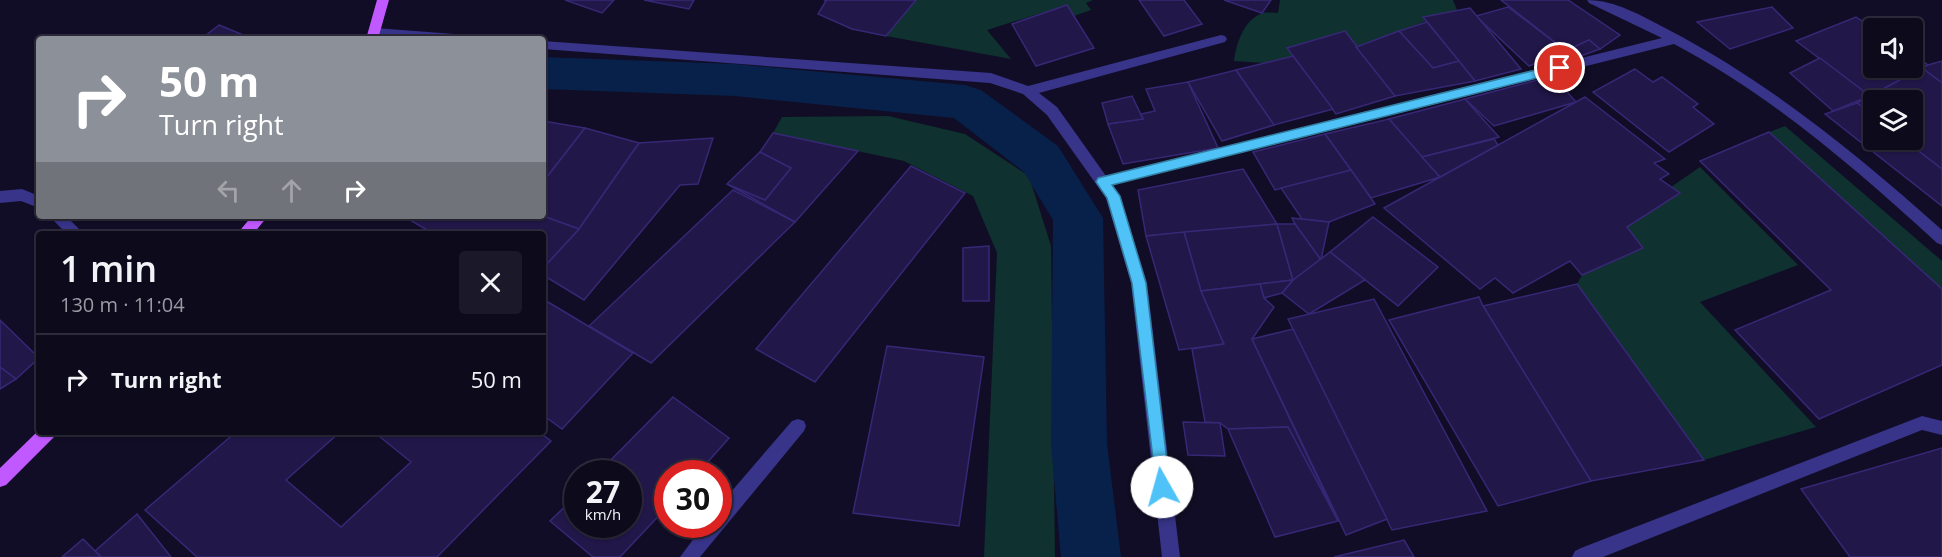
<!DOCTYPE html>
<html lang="en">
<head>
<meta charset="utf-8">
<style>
  body { margin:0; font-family:"Open Sans",sans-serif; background:#1b1829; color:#f1f3f6; height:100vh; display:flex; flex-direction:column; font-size:22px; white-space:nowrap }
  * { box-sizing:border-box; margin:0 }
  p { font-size:20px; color:#9a9aa3 }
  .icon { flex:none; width:33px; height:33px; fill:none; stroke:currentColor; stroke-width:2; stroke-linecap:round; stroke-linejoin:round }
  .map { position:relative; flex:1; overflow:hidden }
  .side { position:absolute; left:36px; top:231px; width:510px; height:204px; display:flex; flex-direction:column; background:#0d0a1c; border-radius:6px; box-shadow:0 2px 4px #0004,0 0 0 2px #2d2b3b }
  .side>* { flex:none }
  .banner { position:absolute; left:36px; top:36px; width:510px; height:183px; border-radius:6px; box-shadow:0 2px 4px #0004,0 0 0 2px #2d2b3b; background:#8c9099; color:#fff; overflow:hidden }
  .fabs { position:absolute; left:1863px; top:18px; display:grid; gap:12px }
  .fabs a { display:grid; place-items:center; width:60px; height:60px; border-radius:6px; background:#0d0a1c; box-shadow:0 2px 4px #0004,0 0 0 2px #2d2b3b; font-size:30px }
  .speed { position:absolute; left:564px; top:460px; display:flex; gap:12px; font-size:30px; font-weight:700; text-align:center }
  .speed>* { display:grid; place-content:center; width:78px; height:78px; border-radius:50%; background:#0d0a1c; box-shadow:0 2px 4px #0004,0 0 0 2px #2d2b3b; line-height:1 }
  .speed small { font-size:15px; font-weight:400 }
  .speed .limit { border:9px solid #d22; background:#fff; color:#111 }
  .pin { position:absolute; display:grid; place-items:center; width:51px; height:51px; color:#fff; margin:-26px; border:3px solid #fff; border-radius:50%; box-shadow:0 2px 6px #0007 }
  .me { position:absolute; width:66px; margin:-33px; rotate:353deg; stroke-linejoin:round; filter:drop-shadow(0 0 4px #0008) }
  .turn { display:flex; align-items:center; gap:21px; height:126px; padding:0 24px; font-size:27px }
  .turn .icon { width:78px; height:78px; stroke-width:2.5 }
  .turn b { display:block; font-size:42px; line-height:51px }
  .lanes { display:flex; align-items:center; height:57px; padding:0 24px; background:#0003; justify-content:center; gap:30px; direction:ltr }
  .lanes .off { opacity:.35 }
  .round { display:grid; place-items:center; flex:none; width:63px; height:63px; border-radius:6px; background:#1b1829 }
  .head { display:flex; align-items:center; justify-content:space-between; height:102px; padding:0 24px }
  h1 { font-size:36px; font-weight:600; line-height:45px }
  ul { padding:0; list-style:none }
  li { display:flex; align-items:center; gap:18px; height:90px; padding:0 24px; border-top:2px solid #2d2b3b }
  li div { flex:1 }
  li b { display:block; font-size:22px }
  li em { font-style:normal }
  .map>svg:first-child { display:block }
</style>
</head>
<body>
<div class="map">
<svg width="1942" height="557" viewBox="0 0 1942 557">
  <rect width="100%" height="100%" fill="#110d26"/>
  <g fill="#0f312f">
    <path d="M916 0H1093L1086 3 1091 10 1074 16 1067 5 987 30 1011 59 886 36Z"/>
    <path d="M1280 0H1453L1457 10 1356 47 1287 48 1293 56 1264 63 1234 61C1236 44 1244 19 1263 13 1267 12 1274 13 1278 13Z"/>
    <path d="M888 116 965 134 1029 176 1051 246 1055 557H984L997 253 973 196 904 161 773 133 782 117Z"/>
    <path d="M1785 126 1942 261V289L1769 132Z"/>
    <path d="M1700 167 1798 265 1700 302 1816 427 1704 460 1577 284 1582 275 1643 248 1627 227 1679 194 1671 187Z"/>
  </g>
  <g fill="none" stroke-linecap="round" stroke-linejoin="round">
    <path fill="#08214a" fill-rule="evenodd" d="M543 57 735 64 965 85 981 90 1058 146 1103 218 1107 444 1121 557H1061L1051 444 1053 220 1024 172 954 118 735 96 543 89Z"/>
  </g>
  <g fill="#211749" stroke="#372876" stroke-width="1.5">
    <path d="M565 0H614L602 13Z"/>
    <path d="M644 0H694L689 9Z"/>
    <path d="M824 0H916L886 36 852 29 818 14 826 1Z"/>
    <path d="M1139 0H1184L1202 24 1164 36Z"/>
    <path d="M1224 0H1271L1262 13Z"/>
    <path d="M1501 0H1568L1620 35 1600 49 1589 40 1566 51Z"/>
    <path d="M1067 5 1094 48 1036 66 1012 24Z"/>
    <path d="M1508 7 1566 51 1529 66 1476 16Z"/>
    <path d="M1772 7 1793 28 1730 49 1697 22Z"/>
    <path d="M1470 8 1486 27 1521 69 1475 81 1423 17Z"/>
    <path d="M1856 17 1874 29V68H1912V54L1928 65 1870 96 1796 41Z"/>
    <path d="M1427 22 1459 61 1433 68 1399 31Z"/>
    <path d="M219 25 253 39H201Z"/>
    <path d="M1345 31 1395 96 1336 114 1287 48Z"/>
    <path d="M1399 31 1433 68 1459 61 1475 81 1395 96 1356 47Z"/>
    <path d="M1589 40 1600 49 1570 60 1559 54Z"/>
    <path d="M1293 56 1333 109 1274 125 1236 70Z"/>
    <path d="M1820 58 1870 96 1833 111 1790 73Z"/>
    <path d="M1942 61V83L1922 68 1928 65Z"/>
    <path d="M1922 68 1942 83V169L1904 140H1912V100H1874V115L1857 103Z"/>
    <path d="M1635 69 1653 82 1662 77 1698 104 1693 107 1714 124 1669 152 1593 92Z"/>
    <path d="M1236 70 1274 125 1222 141 1188 82Z"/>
    <path d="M1553 76 1576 102 1494 126 1465 99Z"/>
    <path d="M1188 82 1218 148 1123 164 1108 124 1143 119 1141 114 1155 111 1146 89Z"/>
    <path d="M1132 96 1143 119 1108 124 1102 103Z"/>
    <path d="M1585 97 1665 159 1654 163 1669 174 1660 179 1680 193 1627 227 1643 248 1582 275 1570 261 1513 293 1495 278 1480 289 1384 208Z"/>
    <path d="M1465 99 1499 137 1422 157 1389 119Z"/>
    <path d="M1857 103 1874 115V140H1904L1942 169V206L1825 114Z"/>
    <path d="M1389 119 1440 177 1371 198 1325 134Z"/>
    <path d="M543 121 585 128 543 182Z"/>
    <path d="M585 128 639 143 579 229 543 216V182Z"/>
    <path d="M1769 132 1942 289V365L1819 419 1735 330 1831 290 1700 161Z"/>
    <path d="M773 133 858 151 795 222 727 184 765 200 791 168 760 152Z"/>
    <path d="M1325 134 1351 170 1275 190 1253 152Z"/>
    <path d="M713 138 698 184 680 185 584 300 543 275V268L579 229 639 143Z"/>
    <path d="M1494 139 1498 145 1440 177 1422 157Z"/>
    <path d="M760 152 791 168 765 200 727 184Z"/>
    <path d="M911 166 965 193 815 382 756 349Z"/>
    <path d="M1243 169 1277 224 1146 236 1138 190Z"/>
    <path d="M1351 170 1375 204 1329 222 1302 219 1281 188Z"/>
    <path d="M733 190 795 222 651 363 589 326Z"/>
    <path d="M403 216H543L579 229 543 268V234H434Z"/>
    <path d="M1373 217 1438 267 1398 306 1330 252Z"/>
    <path d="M1292 218 1329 222 1321 260 1295 224Z"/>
    <path d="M1277 224 1293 280 1201 291 1184 232Z"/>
    <path d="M1277 224H1295L1321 260 1293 280Z"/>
    <path d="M1184 232 1201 291 1224 344 1179 350 1146 236Z"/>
    <path d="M989 246V301H963V248Z"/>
    <path d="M1330 252 1365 280 1309 314 1282 293 1293 280Z"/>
    <path d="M1293 280 1282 293 1264 298 1260 284Z"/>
    <path d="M1260 284 1264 298 1274 307 1252 339 1338 521 1288 427 1228 429 1220 423 1205 422 1192 349 1224 344 1201 291Z"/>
    <path d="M1577 284 1704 460 1591 481 1483 306Z"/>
    <path d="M1479 297 1483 306 1591 481 1498 506 1389 320Z"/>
    <path d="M543 299 633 353 562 429 543 415Z"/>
    <path d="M1374 299 1487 511 1392 530 1288 319Z"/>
    <path d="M0 320 39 358 16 379 0 367Z"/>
    <path d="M1293 329 1387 519 1346 535 1252 339Z"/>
    <path d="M887 346 984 357 959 526 853 513Z"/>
    <path d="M0 367 16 379 0 389Z"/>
    <path d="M673 397 729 438 697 474H668V506L620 557H593L550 521 578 494V525H628V474H597Z"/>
    <path d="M1183 422 1220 423 1225 456 1188 455Z"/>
    <path d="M1288 427 1338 521 1275 537 1228 429Z"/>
    <path d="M236 432H340L286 480 341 527 411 462 374 432H539L551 441 437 557H197L145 510Z"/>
    <path d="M1942 448V557H1850L1801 489Z"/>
    <path d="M137 514 171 557H101L95 551Z"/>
    <path d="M83 539 101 557H62Z"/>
    <path d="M1404 540 1414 557H1334Z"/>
  </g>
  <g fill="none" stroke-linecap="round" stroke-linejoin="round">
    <g fill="#373489" fill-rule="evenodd">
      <path d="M1922 416 1942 421V435L1922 430 1603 557H1572L1575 551 1581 548Z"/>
      <path d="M798 419 804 421 806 426 804 431 700 557H680L704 525H718V507L792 421Z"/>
    </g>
    <g fill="#373489" fill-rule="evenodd">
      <path d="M1587 0C1615 0 1642 16 1667 29 1769 82 1857 154 1942 230V245L1937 243C1856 169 1771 95 1674 44L1113 185 1120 196 1147 283 1180 557H1162L1131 283 1106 198 1047 115 1023 94 990 83 543 49V41L991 73 1028 86 1221 35 1225 36 1227 39 1225 42 1039 93 1057 107 1106 176 1662 38 1589 3Z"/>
      <path d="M375 28 468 35 474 39 375 36 369 32Z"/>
      <path d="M22 189 39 196V208L21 201 0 203V191Z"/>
      <path d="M49 216H66L84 234H67Z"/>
    </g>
    <g fill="#c059ff" fill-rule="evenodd">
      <path d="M377 0H389L378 39H366Z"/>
      <path d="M252 216H268L253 234H237Z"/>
      <path d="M39 430V432H56L54 437 6 485 0 487V468Z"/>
    </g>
  </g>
  <path fill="#4fc3f7" stroke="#337fa1" stroke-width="1.5" d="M1560 64 1565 65V71L1112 185 1120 196 1146 283 1170 487 1168 492 1162 495 1157 492 1132 283 1107 198 1096 182 1098 178Z"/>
</svg>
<div class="fabs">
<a><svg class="icon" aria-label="sound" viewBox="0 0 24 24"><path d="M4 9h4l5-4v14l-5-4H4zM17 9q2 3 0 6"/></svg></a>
<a><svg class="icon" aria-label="layers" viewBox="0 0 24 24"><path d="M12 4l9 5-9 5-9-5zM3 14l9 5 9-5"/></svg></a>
</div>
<div class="speed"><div>27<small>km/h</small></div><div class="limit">30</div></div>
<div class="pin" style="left:1560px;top:68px;background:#d93025"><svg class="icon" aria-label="arrive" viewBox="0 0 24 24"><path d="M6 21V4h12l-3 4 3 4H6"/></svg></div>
<svg class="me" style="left:1162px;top:487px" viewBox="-20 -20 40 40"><circle r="19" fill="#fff"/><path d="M0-13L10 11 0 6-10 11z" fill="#4fc3f7"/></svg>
<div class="banner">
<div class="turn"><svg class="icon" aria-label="right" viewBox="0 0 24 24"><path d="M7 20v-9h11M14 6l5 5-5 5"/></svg><div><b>50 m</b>Turn right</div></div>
<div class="lanes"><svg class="icon off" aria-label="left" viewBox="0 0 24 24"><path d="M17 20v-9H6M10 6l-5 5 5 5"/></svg><svg class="icon off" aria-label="ahead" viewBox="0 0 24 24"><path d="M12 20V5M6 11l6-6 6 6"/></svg><svg class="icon" aria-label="right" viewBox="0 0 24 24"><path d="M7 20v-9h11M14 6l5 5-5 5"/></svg></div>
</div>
<section class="side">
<div class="head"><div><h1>1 min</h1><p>130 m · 11:04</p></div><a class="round"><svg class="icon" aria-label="close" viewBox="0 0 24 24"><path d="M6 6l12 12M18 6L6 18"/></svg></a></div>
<ul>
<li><svg class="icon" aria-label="right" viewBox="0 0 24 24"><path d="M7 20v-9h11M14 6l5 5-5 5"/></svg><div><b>Turn right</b></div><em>50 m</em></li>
</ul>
</section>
</div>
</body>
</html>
